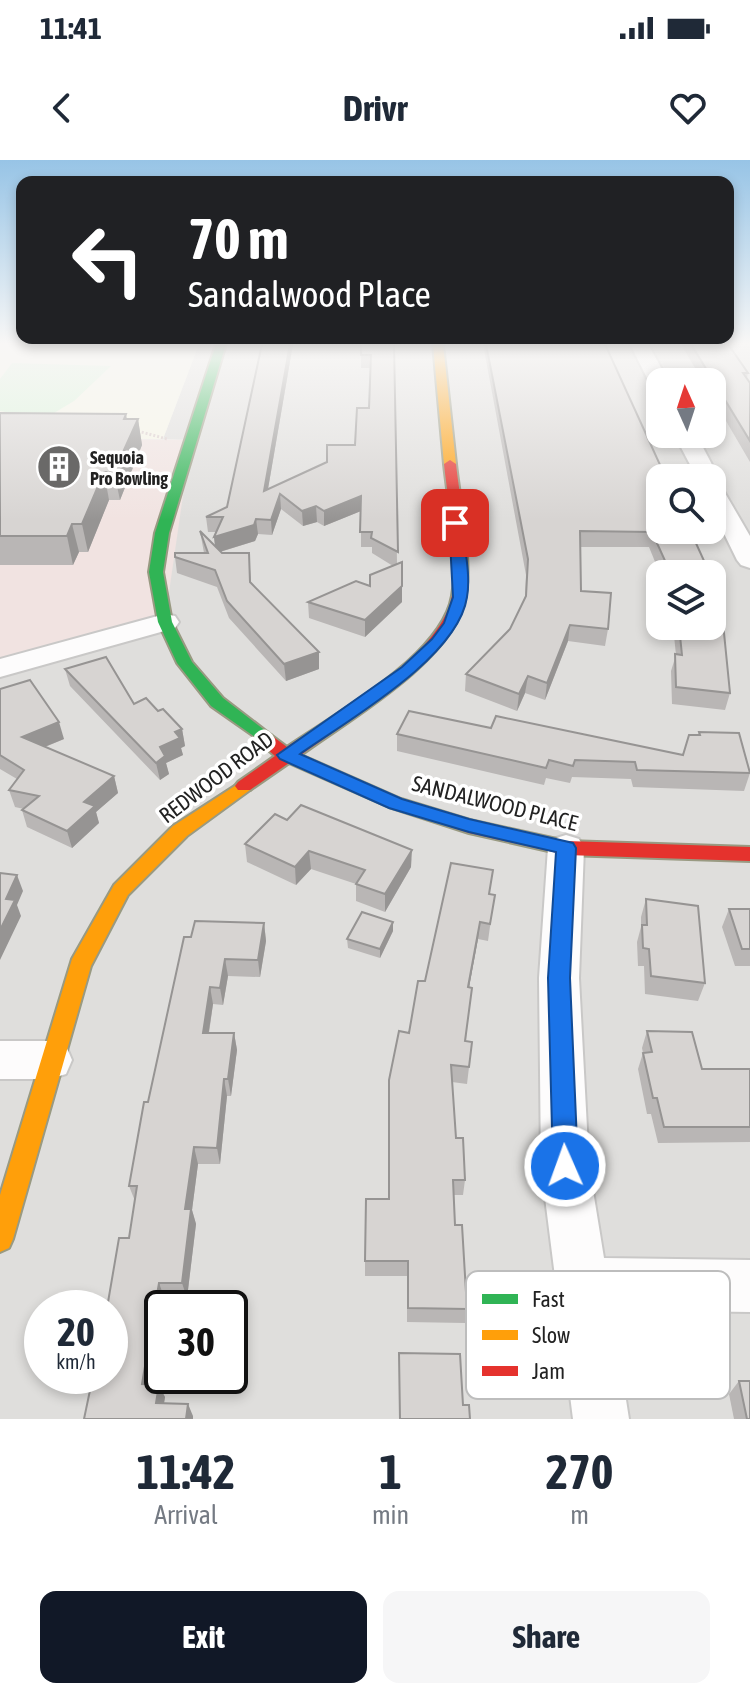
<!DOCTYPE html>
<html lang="en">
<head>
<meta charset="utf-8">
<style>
  body { margin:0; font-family:"Asap Condensed",sans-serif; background:#f6f6f7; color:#1f2937; height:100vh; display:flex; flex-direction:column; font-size:30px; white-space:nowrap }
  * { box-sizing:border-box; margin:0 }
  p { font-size:26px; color:#747a83 }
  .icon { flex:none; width:44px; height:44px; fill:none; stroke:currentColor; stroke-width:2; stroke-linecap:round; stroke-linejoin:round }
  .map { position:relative; height:1259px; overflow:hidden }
  .side { display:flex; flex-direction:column; background:#fff; flex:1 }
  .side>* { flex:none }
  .top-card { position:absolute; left:16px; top:16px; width:718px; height:168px; border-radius:16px; box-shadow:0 4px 12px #0003; background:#202124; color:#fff; overflow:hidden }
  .needle { width:52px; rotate:357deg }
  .fabs { position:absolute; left:646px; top:208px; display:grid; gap:16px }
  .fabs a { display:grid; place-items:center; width:80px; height:80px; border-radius:16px; background:#fff; box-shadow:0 4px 12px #0003; font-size:40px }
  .speed { position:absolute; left:24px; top:1130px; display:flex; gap:16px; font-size:40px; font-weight:700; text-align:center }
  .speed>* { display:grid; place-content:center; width:104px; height:104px; border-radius:50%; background:#fff; box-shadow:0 4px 12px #0003; line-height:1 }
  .speed small { font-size:20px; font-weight:400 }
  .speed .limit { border:4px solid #111; border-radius:12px; background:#fff; color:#111 }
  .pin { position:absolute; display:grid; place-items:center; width:68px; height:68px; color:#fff; margin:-34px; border-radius:16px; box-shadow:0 4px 12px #0006 }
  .me { position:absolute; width:88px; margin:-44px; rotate:358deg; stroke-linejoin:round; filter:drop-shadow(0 0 6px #0008) }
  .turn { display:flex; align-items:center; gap:28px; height:168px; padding:0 40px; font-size:36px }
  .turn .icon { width:104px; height:104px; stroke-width:2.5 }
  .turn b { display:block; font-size:56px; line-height:68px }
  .eta { display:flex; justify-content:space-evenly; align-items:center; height:136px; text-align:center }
  .eta b { font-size:48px; font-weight:700; line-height:56px }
  .action { display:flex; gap:16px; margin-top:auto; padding:16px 40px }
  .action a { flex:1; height:92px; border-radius:16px; background:#111827; color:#fff; font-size:32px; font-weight:700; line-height:92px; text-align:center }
  .action a+a { background:#f6f6f7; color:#1f2937 }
  .status { display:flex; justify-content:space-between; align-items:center; height:56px; padding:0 40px; background:#fff; direction:ltr }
  .status svg { height:22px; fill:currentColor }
  header { display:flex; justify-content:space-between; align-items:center; height:104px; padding:0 40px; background:#fff; font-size:36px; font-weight:700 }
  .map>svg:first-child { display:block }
</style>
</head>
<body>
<div class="status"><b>11:41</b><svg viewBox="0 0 49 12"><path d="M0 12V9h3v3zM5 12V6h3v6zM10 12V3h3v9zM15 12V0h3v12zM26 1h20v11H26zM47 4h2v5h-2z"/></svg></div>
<header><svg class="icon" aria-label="back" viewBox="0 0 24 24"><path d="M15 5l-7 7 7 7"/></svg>Drivr<svg class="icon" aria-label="heart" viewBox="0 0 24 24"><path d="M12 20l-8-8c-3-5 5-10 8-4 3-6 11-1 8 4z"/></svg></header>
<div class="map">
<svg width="750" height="1259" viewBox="0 0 750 1259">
  <rect width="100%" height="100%" fill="#f0eeeb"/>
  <path fill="#dfdedc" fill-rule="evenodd" d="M199 184H750V1259H0V508L191 280 163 279ZM660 222H712V274H660ZM660 318H712V370H660ZM660 414H712V466H660ZM42 1148H110V1216H42ZM162 1148H230V1216H162Z"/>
  <path fill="#f1e3e1" d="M0 278 191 280 165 460 0 508Z"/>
  <path fill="#f8f7e8" d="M0 184H199L163 279 0 278Z"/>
  <path fill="#daf5da" d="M12 203 111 206 74 241 44 259 0 251V219Z"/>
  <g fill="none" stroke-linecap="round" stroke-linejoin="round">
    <g stroke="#c9c8c7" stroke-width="4">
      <g id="street">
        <path d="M630 184H648L669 222H660V230L650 224Z"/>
        <path d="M674 274H696L719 318 718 321 750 376V408L741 405 737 400 712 349V318H697Z"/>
        <path d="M165 454 175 456 179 462 175 468 0 517V499Z"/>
        <path d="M566 675 579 679 584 688 579 818 589 1006 604 1098 750 1100V1152L612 1150 629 1259H573L541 1006 539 818 548 688 553 679Z"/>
        <path d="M0 881H50L66 886 72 900 66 914 50 919H0Z"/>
      </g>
    </g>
    <g stroke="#999a82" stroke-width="4">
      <path id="fast" d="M216 184H226L169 373 163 412 172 462 192 502 223 538 271 575 274 579 271 583 265 584 211 546 177 503 158 462 149 412 155 373Z"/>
    </g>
    <g stroke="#999a82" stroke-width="4">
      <g id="slow">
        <path d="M433 184H443L456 304 450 308 444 304Z"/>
        <path d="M244 620 250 622 253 626 250 630 187 676 128 735 91 806 13 1079 9 1088 0 1092V1035L72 799 114 725 173 666Z"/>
      </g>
    </g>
    <g stroke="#999a82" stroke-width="4">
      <path id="jam" d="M450 300 456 304C460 342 474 408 464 444 447 504 350 559 301 595L401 639 470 660 566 681 750 687V701L566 695 469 673 389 647 289 603 250 630H238L235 626 238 622 275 596 256 579 259 575H271L287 587C335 554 432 501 450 444 461 408 448 342 444 304Z"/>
    </g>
    <path stroke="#dccecd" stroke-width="3" stroke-dasharray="2 2" stroke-linecap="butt" d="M134 270 167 279"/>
    <use href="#street" fill="#fdfcfc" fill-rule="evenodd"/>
    <use href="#fast" fill="#30b455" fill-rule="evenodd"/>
    <use href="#slow" fill="#ff9f0a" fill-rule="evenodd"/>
    <use href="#jam" fill="#e5322d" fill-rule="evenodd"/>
  </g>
  <g fill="#b9b6b5">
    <path d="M293 184 268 329 327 302 355 285 369 248 370 208H361V184H394L397 404 402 442 365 477 309 458 308 442 370 426 393 406 372 393V387H361V351L324 366 317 362 303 366 281 349 272 375 258 374 255 381 220 392 222 393H249L251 423 319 492V509L286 521 229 458 217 427 177 413 175 397 204 393 200 371 215 387 214 377 216 372H208L206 357 227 347Z"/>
    <path d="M483 184H605L710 414H660L649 387H581V431L608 469 605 486 568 481 545 540 525 533 517 551 465 531 466 514 510 469 525 439 526 415Z"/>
    <path d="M681 184H728L748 213 747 218 750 223V302L712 237V222H703Z"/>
    <path d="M0 253 138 259 142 285 120 340H109L88 392H79L73 405H0Z"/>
    <path d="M673 466H712L730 533 725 550 672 544 671 511 676 495Z"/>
    <path d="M65 509 134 544 158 551 182 569 185 586 181 588 183 595 166 603 169 614 160 620 70 526Z"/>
    <path d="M0 529 64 579 45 587 114 616 118 633 96 652 99 663 72 688 27 667 22 650 24 649 15 647 9 630 17 619 0 609Z"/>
    <path d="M491 568 683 595 698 575 699 572 750 613 744 631 633 627 631 619 572 617 570 623 546 618 544 625 397 591V574Z"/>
    <path d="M287 660 411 707 385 752 356 741V724L311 709 296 725 247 702 245 684Z"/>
    <path d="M490 734 492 752 488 781 478 779 469 827 466 881 472 882 467 924 452 922 456 978 465 1020 463 1035H454L455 1065 467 1149 465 1163 407 1162V1116H365V1101L388 1039 409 873 425 821Z"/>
    <path d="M646 739 705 823 698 841 645 834 644 806H638L637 782 641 767V757Z"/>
    <path d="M729 749H750V806H735L722 767Z"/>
    <path d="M393 762V771L380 798 348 788 347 779Z"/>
    <path d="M264 763 266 781 260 817 228 816 223 845 213 844 209 873H234L237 890 231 936H227L220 1004H198L192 1050 196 1064 187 1138 164 1137 150 1224 165 1237 164 1243 193 1256 84 1259 129 1078 135 1041 129 1026 148 942 191 777Z"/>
    <path d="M647 871 702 909H750V982L658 983 651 954H647L638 909 643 893 642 888Z"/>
    <path d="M739 1221 750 1259H734L729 1234Z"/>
  </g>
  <g fill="#969493">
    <path d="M290 184H293L265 346 264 331Z"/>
    <path d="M126 254 130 277 138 259 142 285 120 340 114 312 124 259Z"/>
    <path d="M104 312 109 340 88 392 82 364Z"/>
    <path d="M280 334 281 349 272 375 271 360Z"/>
    <path d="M361 336V351L324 366V351Z"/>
    <path d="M316 346 317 362 303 366 302 351Z"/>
    <path d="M256 359 258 374 255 381 216 393 214 377Z"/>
    <path d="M72 364 79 392 73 405 67 376Z"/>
    <path d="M402 426V442L365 477V460Z"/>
    <path d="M570 465 568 481 545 540 547 523Z"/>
    <path d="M319 492V509L286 521 284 504Z"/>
    <path d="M528 516 525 533 517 551 519 534Z"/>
    <path d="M59 562 64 579 27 594 22 577Z"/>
    <path d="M182 569 185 586 181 588 183 595 166 603 169 614 160 620 156 603 160 587 175 572Z"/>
    <path d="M114 616 118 633 96 652 99 663 72 688 67 671 84 642Z"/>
    <path d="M412 690 411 707 385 752V734Z"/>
    <path d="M309 691 311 709 296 725 295 707Z"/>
    <path d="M17 715 23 731 17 745 21 756 0 800V770L6 739Z"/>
    <path d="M393 762V771L380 798V789Z"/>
    <path d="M480 762 478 779 466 844 468 827Z"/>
    <path d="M264 763 266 781 260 817 258 800Z"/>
    <path d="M225 799 228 816 223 845 220 828Z"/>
    <path d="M210 827 213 844 206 890 203 873Z"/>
    <path d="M234 873 237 890 231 936 228 919Z"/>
    <path d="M224 919 227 936 220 1004 217 988Z"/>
    <path d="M194 987 198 1004 192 1050 196 1064 187 1138 182 1123 185 1049Z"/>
    <path d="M159 1123 164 1137 148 1237 142 1224Z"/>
    <path d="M159 1225 165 1237 162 1256 156 1243Z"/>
    <path d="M188 1244 193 1256V1259H186Z"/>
  </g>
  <g fill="#d7d4d2" stroke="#969493" stroke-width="2">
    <path d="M262 184H290L264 331 327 302V285H355L357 248H369L371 195H361V184H394L398 392 371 378 372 372H360L361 336 324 351 316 346 302 351 280 334 271 360 256 359 254 365 214 377 223 357H206L227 347Z"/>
    <path d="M486 184H605L666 318H660V370H690L710 414H671L652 372 580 371 581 431 611 433 608 469 570 465 547 523 528 516 519 534 466 514 510 469 526 436 528 399Z"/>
    <path d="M691 184H728L748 213H743L750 223V281Z"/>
    <path d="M0 253 126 254 124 259H138L114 312H104L82 364H72L67 376H0Z"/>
    <path d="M200 371 222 393H249L250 422 319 492 284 504 227 441 215 410 175 397V393H208Z"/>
    <path d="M402 402V426L365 460 308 442 356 421 370 426V415Z"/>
    <path d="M712 418 714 423 724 473 730 533 676 527 675 494 682 495 679 466H712Z"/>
    <path d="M106 497 134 544 146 538 158 551 163 549 182 569 175 572 180 578 160 587 165 596 156 603 65 509Z"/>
    <path d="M30 520 59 562 22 577 114 616 84 642 95 646 67 671 22 650 39 636 9 630 24 610 0 595V529Z"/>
    <path d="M409 551 491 568 496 556 683 595 689 575H700L699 572 739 573 750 613 637 610 635 602 575 600 573 606 549 600 546 608 397 574Z"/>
    <path d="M301 645 412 690 385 734 356 724 365 710 309 691 295 707 245 684 275 654 287 660Z"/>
    <path d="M451 703 493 710 489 734 495 735 490 764 480 762 468 827 472 828 465 881 472 882 469 907 451 905 456 978H463L465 1020H453L455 1065H462L467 1149 408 1148V1101H365L366 1039H389V920L399 871 409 873 418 821H425Z"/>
    <path d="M0 713 17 715 6 739 15 740 0 770Z"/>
    <path d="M646 739 698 746 705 823 651 816 649 789 643 788 642 765H647Z"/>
    <path d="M729 749H750V789H742Z"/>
    <path d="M362 752 393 762 380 789 347 779Z"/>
    <path d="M195 761 264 763 258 800 225 799 220 828 210 827 203 873H234L228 919H224L217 988 194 987 185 1049H191L182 1123H159L142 1224 159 1225 156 1243 188 1244 186 1259H84L93 1216H110V1148H107L119 1078H129L137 1026H129L144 942H148L184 777H191Z"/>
    <path d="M647 871 692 872 702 909H750V967H664L657 938H653L643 893 652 892Z"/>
    <path d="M399 1193 460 1194 463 1245H469L470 1259H400Z"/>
    <path d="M739 1221H750V1259H747Z"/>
  </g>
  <linearGradient id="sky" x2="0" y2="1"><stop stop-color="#97c4e6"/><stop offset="0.51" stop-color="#f8f7f6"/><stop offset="1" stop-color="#f8f7f6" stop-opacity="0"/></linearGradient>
  <rect width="750" height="360" fill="url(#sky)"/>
  <path fill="#1a73e8" stroke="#114b97" stroke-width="2" d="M455 359 462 363C464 386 471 415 467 437 458 498 348 560 300 594L402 639 469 659 573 683 576 688 570 818 578 1006 574 1015 565 1019 556 1015 553 1006 548 818 556 692 469 672 389 648 280 599 277 595 402 507 432 479 444 463 453 437 449 363Z"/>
  <defs>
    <g id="building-disc" transform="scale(2.3)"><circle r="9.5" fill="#6a6968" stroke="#fff"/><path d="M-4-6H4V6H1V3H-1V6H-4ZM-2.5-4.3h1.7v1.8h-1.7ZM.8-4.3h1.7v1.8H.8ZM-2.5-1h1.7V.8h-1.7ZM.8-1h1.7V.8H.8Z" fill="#fff"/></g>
  </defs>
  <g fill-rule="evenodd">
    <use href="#building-disc" x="59" y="307"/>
  </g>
  <g text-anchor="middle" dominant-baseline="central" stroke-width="7" stroke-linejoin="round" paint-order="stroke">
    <g font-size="18" font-weight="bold" fill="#222" stroke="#fff" text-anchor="start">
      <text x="90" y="297">Sequoia<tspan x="90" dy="21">Pro Bowling</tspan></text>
    </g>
    <g font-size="22" fill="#222" stroke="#fff">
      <text transform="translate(216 617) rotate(-37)">REDWOOD ROAD</text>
      <text transform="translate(495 643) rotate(14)">SANDALWOOD PLACE</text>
    </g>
  </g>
  <rect x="466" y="1111" width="264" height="128" rx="12" fill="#fff" stroke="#bdbdbd" stroke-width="2"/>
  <rect x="482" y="1134" width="36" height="10" fill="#30b455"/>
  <rect x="482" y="1170" width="36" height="10" fill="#ff9f0a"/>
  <rect x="482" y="1206" width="36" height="10" fill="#e5322d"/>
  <g font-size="22" fill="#222">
    <text x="532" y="1147">Fast</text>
    <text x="532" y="1183">Slow</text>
    <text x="532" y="1219">Jam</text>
  </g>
</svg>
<div class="fabs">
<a><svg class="needle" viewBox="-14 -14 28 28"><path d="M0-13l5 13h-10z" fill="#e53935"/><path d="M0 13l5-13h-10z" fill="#747a83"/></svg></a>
<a><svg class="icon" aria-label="search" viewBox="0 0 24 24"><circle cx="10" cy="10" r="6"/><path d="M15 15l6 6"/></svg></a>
<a><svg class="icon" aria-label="layers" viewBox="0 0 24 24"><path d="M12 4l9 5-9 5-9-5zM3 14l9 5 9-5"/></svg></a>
</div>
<div class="speed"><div>20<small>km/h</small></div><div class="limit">30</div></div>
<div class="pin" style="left:455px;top:363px;background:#d93025"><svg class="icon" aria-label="arrive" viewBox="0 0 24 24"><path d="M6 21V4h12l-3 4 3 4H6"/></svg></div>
<svg class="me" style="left:565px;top:1006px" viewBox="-20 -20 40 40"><circle r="17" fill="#1a73e8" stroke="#fff" stroke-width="3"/><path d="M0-11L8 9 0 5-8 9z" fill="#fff"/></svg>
<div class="top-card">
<div class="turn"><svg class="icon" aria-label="left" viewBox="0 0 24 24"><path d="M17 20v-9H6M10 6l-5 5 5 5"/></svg><div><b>70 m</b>Sandalwood Place</div></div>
</div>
</div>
<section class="side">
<div class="eta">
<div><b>11:42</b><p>Arrival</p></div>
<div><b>1</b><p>min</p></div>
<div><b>270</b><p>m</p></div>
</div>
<div class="action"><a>Exit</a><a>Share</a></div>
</section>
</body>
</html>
